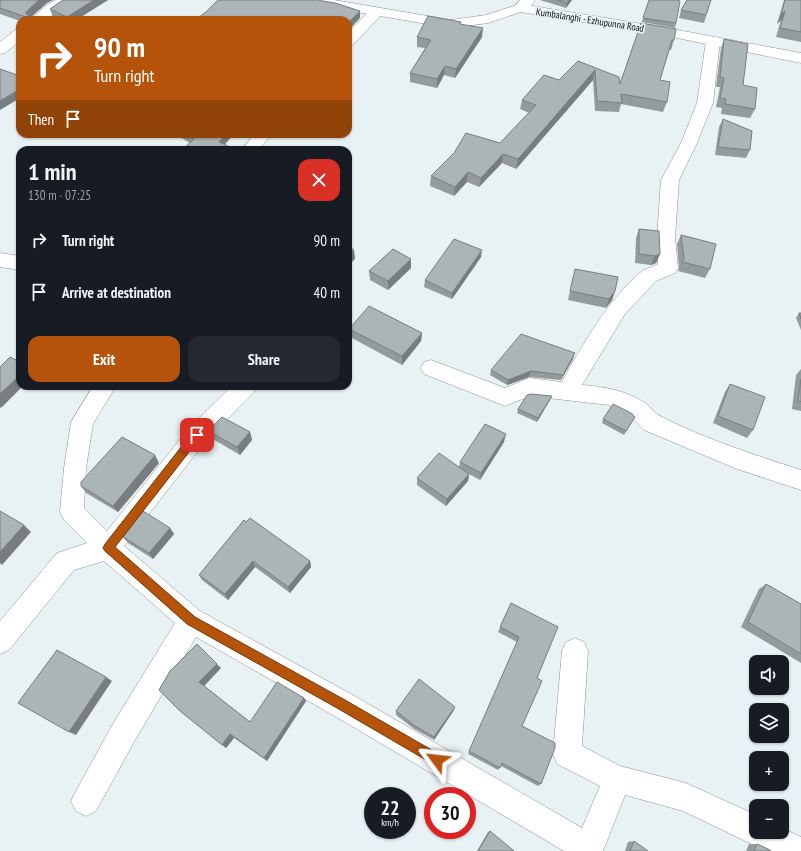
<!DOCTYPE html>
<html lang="en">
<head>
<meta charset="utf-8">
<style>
  body { margin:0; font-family:"PT Sans Narrow",sans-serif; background:#242831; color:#f1f3f6; height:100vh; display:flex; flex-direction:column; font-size:15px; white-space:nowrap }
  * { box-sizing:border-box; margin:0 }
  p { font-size:13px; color:#9ea1a6 }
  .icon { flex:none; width:22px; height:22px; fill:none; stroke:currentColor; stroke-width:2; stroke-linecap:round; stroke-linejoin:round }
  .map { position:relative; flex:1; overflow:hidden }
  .sheet { position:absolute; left:16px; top:146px; width:336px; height:244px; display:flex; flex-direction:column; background:#171b24; border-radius:12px; box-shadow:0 1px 3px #0004 }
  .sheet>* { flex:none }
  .top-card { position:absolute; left:16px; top:16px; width:336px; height:122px; border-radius:12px; box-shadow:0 1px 3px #0004; background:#b45309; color:#fff; overflow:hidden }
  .buttons { position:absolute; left:749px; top:655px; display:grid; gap:8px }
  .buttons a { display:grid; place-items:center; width:40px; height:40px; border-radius:8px; background:#171b24; box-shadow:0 1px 3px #0004; font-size:20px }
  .speed { position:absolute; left:364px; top:787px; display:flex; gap:8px; font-size:20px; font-weight:700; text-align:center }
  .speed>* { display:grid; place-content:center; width:52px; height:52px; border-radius:50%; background:#171b24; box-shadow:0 1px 3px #0004; line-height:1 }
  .speed small { font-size:10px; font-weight:400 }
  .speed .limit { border:6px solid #d22; background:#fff; color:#111 }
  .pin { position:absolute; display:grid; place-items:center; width:34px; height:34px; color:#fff; margin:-17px; border-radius:8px; box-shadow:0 2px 6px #0006 }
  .me { position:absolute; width:44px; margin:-22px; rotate:300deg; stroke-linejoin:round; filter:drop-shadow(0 0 3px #0008) }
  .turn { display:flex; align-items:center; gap:14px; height:84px; padding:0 12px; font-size:18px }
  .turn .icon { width:52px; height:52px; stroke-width:2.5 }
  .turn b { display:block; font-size:28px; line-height:34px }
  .then { display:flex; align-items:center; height:38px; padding:0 12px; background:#0003; gap:8px; font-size:15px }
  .round { display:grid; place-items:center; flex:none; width:42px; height:42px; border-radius:12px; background:#242831 }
  .summary { display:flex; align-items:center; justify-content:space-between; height:68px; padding:0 12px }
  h1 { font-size:24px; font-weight:600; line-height:30px }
  .action { display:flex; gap:8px; margin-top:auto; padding:8px 12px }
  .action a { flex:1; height:46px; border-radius:12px; background:#b45309; color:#fff; font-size:16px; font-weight:600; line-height:46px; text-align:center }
  .action a+a { background:#242831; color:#f1f3f6 }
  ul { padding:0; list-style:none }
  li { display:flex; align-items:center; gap:12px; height:52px; padding:0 12px }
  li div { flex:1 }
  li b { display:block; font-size:15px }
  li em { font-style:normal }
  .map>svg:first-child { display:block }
</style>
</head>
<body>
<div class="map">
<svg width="801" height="851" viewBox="0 0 801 851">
  <rect width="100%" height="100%" fill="#e8f2f5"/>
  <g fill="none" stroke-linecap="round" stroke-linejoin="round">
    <g stroke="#8a9396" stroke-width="1">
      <g id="minor">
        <path d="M56 0H73L46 20H30L48 4Z"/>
        <path d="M520 0H535C530 8 524 13 515 11L513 8Z"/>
        <path d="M376 8 381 9 383 12 381 15 353 45 348 46V33L371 9Z"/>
        <path d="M20 29V41L5 53 0 54V42L15 30Z"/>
        <path d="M713 37 718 38 720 41 713 103 697 143 679 180 675 237 678 268 675 273 656 281 625 314 582 385C605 387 625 390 645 403 651 407 655 414 662 417 705 439 755 455 801 470V490L737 469 644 430 630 416 609 405 530 396 505 406 424 374 421 368 424 362 431 360 505 388 529 378 562 382C581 347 610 297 641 272 646 268 653 267 658 264L657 237 661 180 681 143 697 103 706 41 708 38Z"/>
        <path d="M255 134H272L258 150H241Z"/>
        <path d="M0 253 20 256V270L0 267Z"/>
        <path d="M93 386H116L93 424 86 468 84 508 107 531 189 428 232 386H257L254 392 205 442 124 546 200 611 351 694 582 828 600 786 557 764 553 754 562 651 566 642 575 638 584 642 588 651 582 746 620 766 686 783 756 815V832H782V828L801 837V851H766L683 811 625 795 603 851H564L331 714 196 637 134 742 96 811 86 816 76 811 71 801 76 791 114 722 175 623 104 561 74 570 9 650 0 654V621L57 553 87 543 64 520 60 512 64 468 71 422Z"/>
      </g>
    </g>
    <g stroke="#8a9396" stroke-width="1">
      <path id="major" d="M302 0H334L451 20 486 15 520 4 667 28 801 53V63L667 36 521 12 488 23 451 28 309 4 304 3Z"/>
    </g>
    <use href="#minor" fill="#fff" fill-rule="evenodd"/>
    <use href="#major" fill="#fff" fill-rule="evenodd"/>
  </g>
  <g fill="#939b9d">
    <path d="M0 0 47 3 31 17 32 20H20V21L0 14Z"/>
    <path d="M108 0 76 20H61L53 17 50 9Z"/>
    <path d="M540 0H572L566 8Z"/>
    <path d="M711 0 704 23 679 18 681 10Z"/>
    <path d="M784 0H801V42L776 37 781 20 777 24Z"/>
    <path d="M643 18 676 23 675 28 642 22Z"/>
    <path d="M641 23 674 40 671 50H669L660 80 667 102 663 112 621 104 619 112 595 111 593 80 516 169 502 163 479 187 467 182 454 196 430 186 431 176 500 143 529 113 520 109 522 100 559 80 578 61 620 84Z"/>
    <path d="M461 25 482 37 455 78 444 75 437 88 410 82V73L425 48 417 47V37Z"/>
    <path d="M724 39 743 85 755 109 750 118 721 114 722 108 716 107 720 87H716L721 48Z"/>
    <path d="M723 119 750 150 746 158 715 155 719 127Z"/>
    <path d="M175 134H234L190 143Z"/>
    <path d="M639 229 660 254 656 263 651 265 635 263 636 238Z"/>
    <path d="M681 235 710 269 705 278 678 271 679 268 677 244Z"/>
    <path d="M481 257 452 299 424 287 425 280Z"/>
    <path d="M411 259V268L388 290 370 280 369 271Z"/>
    <path d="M575 269 615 291 612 300 606 308 568 300Z"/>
    <path d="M799 313H801V330L796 318Z"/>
    <path d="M349 329 422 333 421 341 402 365 350 337Z"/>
    <path d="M573 359 561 380 529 377 507 385 490 375 491 370Z"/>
    <path d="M801 369V411L792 409 796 375Z"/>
    <path d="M730 384 753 430 747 438 713 423 725 392Z"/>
    <path d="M550 400 537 422 517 413 518 409Z"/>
    <path d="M635 417 624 435 602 423 603 419Z"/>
    <path d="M208 431 250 432 252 440 240 455 211 438Z"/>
    <path d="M504 442 480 480 469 474 468 481 446 506 417 485V478L459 467 460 462Z"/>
    <path d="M159 463 118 512 86 493 81 486Z"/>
    <path d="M244 520 310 561 311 567 290 593 255 567 228 600 202 580 199 575Z"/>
    <path d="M170 528 174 534 153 559 128 543 123 537Z"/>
    <path d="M766 584 801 604V663L741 627 759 589Z"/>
    <path d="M511 603 537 678 522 726 541 784 538 786 501 766 498 770 468 754 517 642 498 632Z"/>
    <path d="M221 668 204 686 250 722 304 698 306 701 267 761 234 738 226 748 159 690Z"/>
    <path d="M454 710 434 740 414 729 396 715V711Z"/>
    <path d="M490 831 514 851H477L488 832Z"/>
    <path d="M634 841 648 851H625L628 842Z"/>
    <path d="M749 844H757L771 851H746Z"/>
  </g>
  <g fill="#787e80">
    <path d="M39 0H53L47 3 31 17 32 20H28L26 17V12Z"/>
    <path d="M94 0H108L76 20H68L67 17Z"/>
    <path d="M569 0H572L566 8 567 3Z"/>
    <path d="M360 11V18L348 31V23Z"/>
    <path d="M785 11 781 20 777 24 781 15Z"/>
    <path d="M483 28 482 37 455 78 456 69Z"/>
    <path d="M445 66 444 75 437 88V79Z"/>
    <path d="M595 70 593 80 516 169 518 159Z"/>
    <path d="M20 89V98L0 110V101Z"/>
    <path d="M226 134H234L221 149 219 142Z"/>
    <path d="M228 146 229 150H224V149Z"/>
    <path d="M503 154 502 163 479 187 481 178Z"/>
    <path d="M468 172 467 182 454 196 455 187Z"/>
    <path d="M354 250 355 259 348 266V256Z"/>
    <path d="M482 250 481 257 452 299V293Z"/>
    <path d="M660 254 656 263 651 265 655 256Z"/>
    <path d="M411 259V268L388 290V281Z"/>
    <path d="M615 291 612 300 606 308 609 299Z"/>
    <path d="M422 333 421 341 402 365V356Z"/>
    <path d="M575 353 573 359 561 380 563 375Z"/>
    <path d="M531 371 529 377 507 385 508 380Z"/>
    <path d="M20 375V386H23L1 408 0 407V394Z"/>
    <path d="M552 396 550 400 537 422 538 418Z"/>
    <path d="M250 432 252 440 240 455 237 447Z"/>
    <path d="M506 434 504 442 480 480 481 473Z"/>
    <path d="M155 455 159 463 118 512 113 506Z"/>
    <path d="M469 474 468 481 446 506 447 499Z"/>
    <path d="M24 525 31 532 2 565 0 563V552Z"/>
    <path d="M170 528 174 534 153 559 149 553Z"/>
    <path d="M253 561 255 567 228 600 225 594Z"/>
    <path d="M310 561 311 567 290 593 288 587Z"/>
    <path d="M217 664 221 668 204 686 199 682Z"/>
    <path d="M106 677 112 681 76 735 69 732Z"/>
    <path d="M304 698 306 701 267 761 264 758Z"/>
    <path d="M455 707 454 710 434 740V737Z"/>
    <path d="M230 734 234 738 226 748 222 745Z"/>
  </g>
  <g fill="#abb4b7" stroke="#787e80">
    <path d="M0 0H39L26 12V14H30L26 17 0 8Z"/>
    <path d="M63 0H94L67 17 50 9Z"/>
    <path d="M218 0H317L335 3 360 11 348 23V20H195L206 12Z"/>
    <path d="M557 0H569L567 3Z"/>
    <path d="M649 0H676L680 1 676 23 643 18Z"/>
    <path d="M687 0H711L706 15 681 10Z"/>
    <path d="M785 0H801V32L780 28 785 11 781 15Z"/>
    <path d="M428 16 461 22 460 24 483 28 456 69 445 66 437 79 410 73 431 40 417 37Z"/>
    <path d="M641 23 676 29 674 40H672L660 80 670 82 667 102 621 94 622 103 597 101 595 70 518 159 503 154 481 178 468 172 455 187 431 176 454 153 466 133 500 143 536 105 522 100 544 75 559 80 578 61 619 77 620 84Z"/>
    <path d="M724 39 748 44 743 85 757 88 755 109 725 104 726 99 720 98 724 78 720 77Z"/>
    <path d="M0 69 20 76V89L0 101Z"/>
    <path d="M723 119 752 131 750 150 718 147Z"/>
    <path d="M185 134H226L219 142 228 146 224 149 226 150H182L194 139Z"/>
    <path d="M639 229 659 231 660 254 655 256 639 254Z"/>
    <path d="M681 235 716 244 710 269 682 262 684 259Z"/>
    <path d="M454 239 482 250 452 293 425 280Z"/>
    <path d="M348 246 354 250 348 256Z"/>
    <path d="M393 249 411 259 388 281 369 271Z"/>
    <path d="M575 269 618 277 615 291 609 299 570 291Z"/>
    <path d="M369 306 422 333 402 356 349 329Z"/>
    <path d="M799 313H801V319Z"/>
    <path d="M521 334 575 353 563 375 531 371 508 380 491 370Z"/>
    <path d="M10 357 20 362V375L0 394V367Z"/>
    <path d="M801 379V402L798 401Z"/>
    <path d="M730 384 765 397 753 430 718 416Z"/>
    <path d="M531 394 552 396 538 418 518 409 527 395Z"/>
    <path d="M613 404 631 413 635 417 626 431 603 419Z"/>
    <path d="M222 417 250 432 237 447 208 431Z"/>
    <path d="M485 424 506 434 481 473 460 462Z"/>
    <path d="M122 437 155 455 113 506 81 486V482Z"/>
    <path d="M439 453 469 474 447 499 417 478Z"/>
    <path d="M0 511 24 525 0 552Z"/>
    <path d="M143 511 170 528 149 553 123 537Z"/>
    <path d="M250 518 310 561 288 587 253 561 225 594 199 575 244 520 246 522Z"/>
    <path d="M766 584 801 604V654L748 622Z"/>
    <path d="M511 603 558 627 537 678 542 681 522 726 555 743V748L541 784 502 763 500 768 469 751 519 637 500 627Z"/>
    <path d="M197 644 217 664 199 682 250 722 277 682 304 698 264 758 230 734 222 745 180 711 159 690 170 671Z"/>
    <path d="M57 650 106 677 69 732 18 703Z"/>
    <path d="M419 679 455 707 434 737 415 726 396 711Z"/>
    <path d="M490 831 514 851H478Z"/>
    <path d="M634 841 648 851H630Z"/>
    <path d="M757 844 768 849 771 851H754Z"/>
  </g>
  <path fill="#b45309" stroke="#753606" d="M197 431 200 432 201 435 200 438 115 547 195 617 345 700 442 756 443 760 442 764 437 766 433 764 337 708 187 624 105 551 103 548 105 544 193 432Z"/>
  <g text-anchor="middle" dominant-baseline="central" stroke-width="3.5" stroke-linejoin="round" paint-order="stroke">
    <g font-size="10" fill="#0a0d0e" stroke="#e8f2f5">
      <text transform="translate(590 20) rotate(9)">Kumbalanghi - Ezhupunna Road</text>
    </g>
  </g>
</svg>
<div class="buttons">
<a><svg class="icon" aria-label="sound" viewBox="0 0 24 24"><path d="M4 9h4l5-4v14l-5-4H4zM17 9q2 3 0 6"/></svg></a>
<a><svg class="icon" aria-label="layers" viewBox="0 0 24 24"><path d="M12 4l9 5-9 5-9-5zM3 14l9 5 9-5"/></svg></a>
<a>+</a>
<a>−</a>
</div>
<div class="speed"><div>22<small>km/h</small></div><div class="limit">30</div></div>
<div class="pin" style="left:197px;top:435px;background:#d93025"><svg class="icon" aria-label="arrive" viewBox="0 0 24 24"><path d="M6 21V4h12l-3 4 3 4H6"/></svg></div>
<svg class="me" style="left:437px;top:760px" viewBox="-20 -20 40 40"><path d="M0-17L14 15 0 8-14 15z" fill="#b45309" stroke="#fff" stroke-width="4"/></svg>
<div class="top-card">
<div class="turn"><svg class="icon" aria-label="right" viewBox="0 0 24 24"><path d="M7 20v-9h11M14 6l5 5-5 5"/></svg><div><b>90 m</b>Turn right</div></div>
<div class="then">Then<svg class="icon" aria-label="arrive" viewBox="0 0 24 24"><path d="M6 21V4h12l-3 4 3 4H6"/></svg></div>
</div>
<section class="sheet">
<div class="summary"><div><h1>1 min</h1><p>130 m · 07:25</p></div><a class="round" style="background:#d93025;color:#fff"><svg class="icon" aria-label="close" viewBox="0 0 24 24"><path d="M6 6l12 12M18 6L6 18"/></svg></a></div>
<ul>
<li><svg class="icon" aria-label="right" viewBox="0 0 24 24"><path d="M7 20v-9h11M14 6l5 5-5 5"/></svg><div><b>Turn right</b></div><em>90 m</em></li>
<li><svg class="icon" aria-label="arrive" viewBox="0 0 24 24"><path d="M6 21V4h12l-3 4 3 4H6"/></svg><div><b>Arrive at destination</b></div><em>40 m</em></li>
</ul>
<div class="action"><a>Exit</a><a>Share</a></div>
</section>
</div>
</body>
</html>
